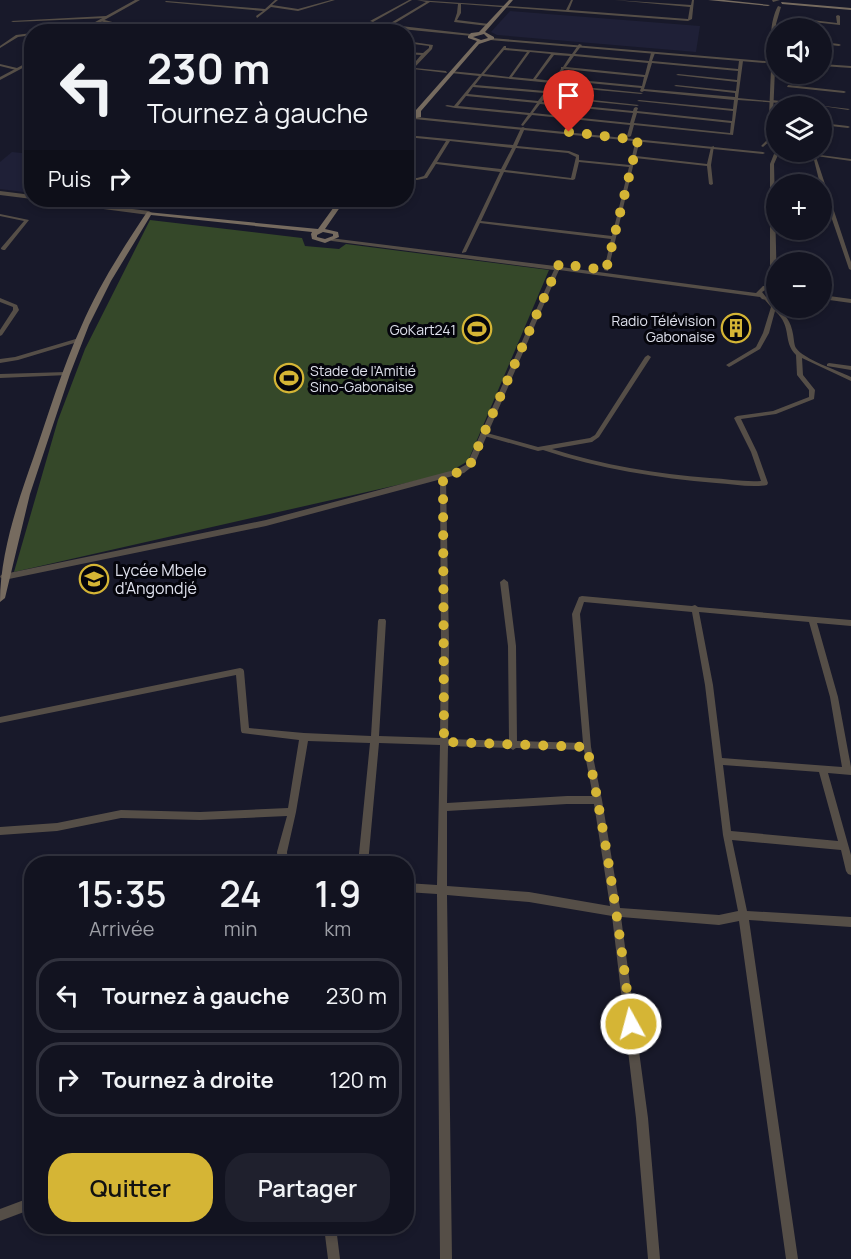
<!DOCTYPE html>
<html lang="fr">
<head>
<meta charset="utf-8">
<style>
  body { margin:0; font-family:Manrope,sans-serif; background:#1f202d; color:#f1f3f6; height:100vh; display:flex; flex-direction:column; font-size:22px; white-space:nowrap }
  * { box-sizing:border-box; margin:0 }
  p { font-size:20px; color:#9c9ea5 }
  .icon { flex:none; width:33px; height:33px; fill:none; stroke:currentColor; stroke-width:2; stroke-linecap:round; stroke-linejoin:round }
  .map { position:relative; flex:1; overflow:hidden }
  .side { position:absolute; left:24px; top:856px; width:390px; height:378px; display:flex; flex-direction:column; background:#121320; border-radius:24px; box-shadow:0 3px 9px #0003,0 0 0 2px #31323e }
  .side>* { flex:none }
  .hud { position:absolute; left:24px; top:24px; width:390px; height:183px; border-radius:24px; box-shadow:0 3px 9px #0003,0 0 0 2px #31323e; background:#121320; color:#f1f3f6; overflow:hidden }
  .tools { position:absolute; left:766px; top:18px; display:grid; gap:12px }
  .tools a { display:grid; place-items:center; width:66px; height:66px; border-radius:50%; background:#121320; box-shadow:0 3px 9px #0003,0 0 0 2px #31323e; font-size:30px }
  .pin { position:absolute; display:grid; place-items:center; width:51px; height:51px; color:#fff; margin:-62px -26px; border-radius:50% 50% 50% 0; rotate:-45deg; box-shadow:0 0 6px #0007 }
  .pin .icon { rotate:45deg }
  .me { position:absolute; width:66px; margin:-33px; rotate:353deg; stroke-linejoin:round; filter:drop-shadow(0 0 4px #0008) }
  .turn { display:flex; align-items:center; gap:21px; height:126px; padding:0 24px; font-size:27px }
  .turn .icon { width:78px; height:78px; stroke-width:2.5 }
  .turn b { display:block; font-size:42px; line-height:51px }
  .then { display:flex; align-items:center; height:57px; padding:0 24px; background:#0003; gap:12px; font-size:22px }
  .eta { display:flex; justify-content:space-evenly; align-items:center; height:102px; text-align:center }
  .eta b { font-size:36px; font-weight:600; line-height:42px }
  .action { display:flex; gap:12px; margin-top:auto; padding:12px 24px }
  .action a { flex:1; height:69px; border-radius:24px; background:#d5b535; color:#111; font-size:24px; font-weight:600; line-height:69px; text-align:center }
  .action a+a { background:#1f202d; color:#f1f3f6 }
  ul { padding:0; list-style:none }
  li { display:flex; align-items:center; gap:18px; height:75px; margin:0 12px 9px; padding:0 12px; border:3px solid #31323e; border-radius:24px }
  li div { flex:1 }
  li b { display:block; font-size:22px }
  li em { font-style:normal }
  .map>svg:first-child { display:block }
</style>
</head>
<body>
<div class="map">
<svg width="851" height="1259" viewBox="0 0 851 1259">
  <rect width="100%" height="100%" fill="#18192a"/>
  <g fill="#1f2037">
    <path d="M510 11 700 26 696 52 497 35 491 32Z"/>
    <path d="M12 152 31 154V193L0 189V162Z"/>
  </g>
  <path fill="#354829" d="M150 220 302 238 305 246 339 249 346 244 549 270 468 461 446 474 14 572 58 420 85 349Z"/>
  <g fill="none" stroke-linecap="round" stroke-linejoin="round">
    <g fill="#554e47" fill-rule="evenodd">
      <path d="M275 0H278L272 5 298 9 331 0H335L298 11 271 7 257 18 256 16 263 11 165 2 166 1 265 9Z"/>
      <path d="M409 0H412L373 22 370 21Z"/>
      <path d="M417 0 566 10 571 0H573L569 10 688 19 690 7 614 0 691 5 692 0H694L692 19 688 21 461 4V13L457 20 489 24 488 26 454 22 457 13 458 4 430 2 392 25 471 34 472 36 391 28 389 24 426 2Z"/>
      <path d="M838 15 840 16V25L813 22V28H809L810 21 812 20 837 23 836 16Z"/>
      <path d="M106 16 107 18 13 22 11 21Z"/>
      <path d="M101 19 131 27 132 28 130 29 100 21Z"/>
      <path d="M335 27 338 28 334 32H331Z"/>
      <path d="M32 33V35L18 37 0 48V46L16 35Z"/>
      <path d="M406 41 433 45 432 49 414 68 446 71 447 73 413 69 406 76V72L409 69 408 67H411L421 55 406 54V52L423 53 429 48V46L406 43Z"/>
      <path d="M822 42 839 44 841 45 839 46 822 44Z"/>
      <path d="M579 44 582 45 575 54 649 61 651 53 653 52 655 53 652 61 738 69 739 61 741 60 743 61 738 98 770 101 772 100 850 109 848 110 822 106 738 100 733 135 634 125 631 136 629 137 627 136 630 125 532 115 523 126 521 125 528 115 455 108 445 106 447 105 454 106 479 76 451 73 450 71 481 74 504 46H506V48L572 54ZM504 50 527 52 509 77 484 74ZM530 52 551 54 533 79 512 77ZM554 55 570 56 563 67H561V69L553 81 536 79ZM574 56 648 63 645 75 566 67ZM652 63 738 71 737 80 678 74 676 75 737 82 736 91 676 85 674 86 735 93V97L644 89ZM564 69 644 77 642 86 558 78ZM482 76 551 83 549 84V86L545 91 475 85ZM557 80 641 88 640 91 642 92 644 91 734 100 733 109 639 100 637 101 733 111 732 121 637 111 638 108 636 107 634 108 633 111 542 102 545 97 637 106 639 105 546 95 552 86 641 94 643 93 554 84ZM473 87 544 93 538 101 468 94ZM466 96 537 103 530 113 458 106ZM540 104 633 113 630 123 533 113ZM637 113 731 123 730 133 634 123Z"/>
      <path d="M0 64 17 68 18 69 16 70 0 66Z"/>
      <path d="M788 85 844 91 846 92 844 93 787 87Z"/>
      <path d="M822 123 848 126 850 127 848 128 822 125Z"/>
      <path d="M523 127 525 128 517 146 569 151 579 155V160L630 165 636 139 638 138 640 139 636 156 707 164 711 147 714 146 711 165 713 184 711 185 709 184 707 166 635 158 608 271 604 270 611 239 480 223 466 252 462 253V252L500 172 436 164 427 178 417 180 406 179V177L417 178 424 176 446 141 406 137V135L513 145 521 128ZM450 141 512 148 501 169 437 162ZM516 148 568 153 576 157 571 178 505 170ZM579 162 629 167 612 236 481 221 504 172 573 180 575 179Z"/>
      <path d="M813 156 816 157 851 262V270L849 269 822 190V184H820Z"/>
      <path d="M0 214 29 220 5 250H3L1 249V248L24 221 0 216Z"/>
      <path d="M0 298 17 305 19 310 2 335 0 336V330L13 310V307L0 302Z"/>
      <path d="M768 298 770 299 773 304H776V307C786 315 791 322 793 334 794 339 794 345 796 348 803 359 839 371 851 377V381L802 358 803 375 815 390 814 399 776 414 741 419 757 452 768 483 767 485C751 488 733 484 716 483 657 478 600 469 543 450L538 451 481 435 480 434 483 432 538 447 590 438 595 435 645 357 648 355 651 357 599 437 592 442 552 449C603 465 656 474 710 478 727 479 744 482 761 481L751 452 734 418 737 416 773 411 809 397V390L797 375 796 355C782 341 793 327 775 311L769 333 760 349 731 366 729 367 726 365 756 347 763 333 771 307 765 300Z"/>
      <path d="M79 338 81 339V341L18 360 0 363V359L15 357Z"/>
      <path d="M829 363 851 366V370L827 366V364Z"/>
      <path d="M66 372 68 373V375L0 378V374Z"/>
      <path d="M441 476H443L446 478 449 644 448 739 509 741 508 646 500 582 504 579 508 582 516 646 517 741 583 743 572 614 579 597 582 596 692 606 695 605 698 607 851 620V626L817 623 838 697 851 767V775L828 773 851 855V875L848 874 846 871 841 850 732 840 747 911 851 917V927L749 920 798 1259H786L739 921 719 925 621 917 648 1118 660 1259H648L636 1118 612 916 529 902 447 895 452 1259H440L437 894 406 892V883L437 885 440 745 379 743 368 864H358L370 743 308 741 296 812 287 852 288 864H278L277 852 287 816 200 820 121 818 57 831 0 835V827L57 823 121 810 200 812 288 808 299 740 242 733 241 731 236 675 0 723V717L240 668 243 669 244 671 249 728 304 733 371 736 378 621 379 619H385L386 621 379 736 440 738 441 644 440 478ZM584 602 692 612 705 685 723 835 738 911 719 915 620 908 602 800 591 747 580 614ZM699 612 809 622 830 697 842 767 722 758 713 685ZM448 746 510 748 513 750 516 748 584 750 593 796H567L447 803ZM723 765 819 772 838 841 731 831ZM567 804H594L610 906 529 892 447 886V811Z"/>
      <path d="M32 1197V1209L0 1221V1209Z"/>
      <path d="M324 1227H336L340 1259H328Z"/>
    </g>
    <g fill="#554e47" fill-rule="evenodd">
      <path d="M135 0H140L83 32H77Z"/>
      <path d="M772 0H780L773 2Z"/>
      <path d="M778 6 781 7 776 24 777 60C768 48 770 20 778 6Z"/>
      <path d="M491 38 765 61 767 62 765 63 490 40Z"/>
      <path d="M32 60V63L0 80V77Z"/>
      <path d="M776 64H777V67L775 69 772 139 763 147 761 146 768 139 771 69Z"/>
      <path d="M822 64 851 66V68L822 66Z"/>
      <path d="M416 117 763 152 765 153 763 154 414 119Z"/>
      <path d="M788 152H797L851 159V161Z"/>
      <path d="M774 154 778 155 774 164 777 289H767L762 292 766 297 777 299V303L762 299 760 297 559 270 474 465 464 473 266 526 4 580 0 577 1 575 4 574 266 520 458 469 467 464 554 270 332 241 330 240V238L555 266 557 263 559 262 562 264 561 267 756 293 763 286 774 285 770 278V164Z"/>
      <path d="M0 191 32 195V199L0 195Z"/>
      <path d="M47 200H58L149 211 152 213 149 215 50 202Z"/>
      <path d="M822 295 851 299V303L822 299Z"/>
    </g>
    <g fill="#766b5f" fill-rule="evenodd">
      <path d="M509 0H513L485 32 494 37V39L479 44 421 111V117L406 120V116L416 115V110L477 41 468 38V36L471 33 479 32ZM484 34 488 38 481 40 473 37Z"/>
      <path d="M708 0H724L770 5 768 6Z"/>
      <path d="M781 2 851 8V10L782 4Z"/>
      <path d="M339 200H345L325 229 338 232 339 237 325 243 312 239 311 234 312 232 151 215 111 281 89 325 70 374 30 494 5 598 0 602C0 553 18 501 34 456 49 412 62 369 81 327 98 287 123 248 147 212L318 229ZM323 232 333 234V236L325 239 317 237V235Z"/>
    </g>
  </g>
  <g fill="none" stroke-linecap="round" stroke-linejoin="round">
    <path stroke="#d5b535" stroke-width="10" stroke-dasharray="0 18" d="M569 132 638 140 606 270 559 264 470 465 461 471 443 478 444 742 587 747C606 838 620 931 631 1024"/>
  </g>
  <defs>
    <g id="building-ring" transform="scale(1.5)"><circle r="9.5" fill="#05050c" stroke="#d5b535" stroke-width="1.5"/><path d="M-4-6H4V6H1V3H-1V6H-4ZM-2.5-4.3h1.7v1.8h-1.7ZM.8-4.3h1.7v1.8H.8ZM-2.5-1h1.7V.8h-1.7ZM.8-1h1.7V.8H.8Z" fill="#d5b535"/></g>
    <g id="stadium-ring" transform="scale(1.5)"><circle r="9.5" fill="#05050c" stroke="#d5b535" stroke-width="1.5"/><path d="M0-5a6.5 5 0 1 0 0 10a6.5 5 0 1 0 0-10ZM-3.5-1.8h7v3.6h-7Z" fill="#d5b535"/></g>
    <g id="school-ring" transform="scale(1.5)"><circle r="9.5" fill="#05050c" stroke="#d5b535" stroke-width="1.5"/><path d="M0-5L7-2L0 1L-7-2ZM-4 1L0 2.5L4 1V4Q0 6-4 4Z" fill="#d5b535"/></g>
  </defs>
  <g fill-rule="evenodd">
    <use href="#building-ring" x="736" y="328"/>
    <use href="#stadium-ring" x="477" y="329"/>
    <use href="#stadium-ring" x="289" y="378"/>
    <use href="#school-ring" x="94" y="579"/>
  </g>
  <g text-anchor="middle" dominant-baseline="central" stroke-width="6" stroke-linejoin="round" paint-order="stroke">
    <g font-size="14" fill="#dfe1ed" stroke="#05050c" text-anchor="end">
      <text x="715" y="320">Radio Télévision<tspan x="715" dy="16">Gabonaise</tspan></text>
      <text x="456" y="329">GoKart241</text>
      <text x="310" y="370" text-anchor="start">Stade de l’Amitié<tspan x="310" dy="16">Sino-Gabonaise</tspan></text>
    </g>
    <g font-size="16" fill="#dfe1ed" stroke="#05050c" text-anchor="start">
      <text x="115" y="570">Lycée Mbele<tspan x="115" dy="18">d'Angondjé</tspan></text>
    </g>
  </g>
</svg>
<div class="tools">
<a><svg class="icon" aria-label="sound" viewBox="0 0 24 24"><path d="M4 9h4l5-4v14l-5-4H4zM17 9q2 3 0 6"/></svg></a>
<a><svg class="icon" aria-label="layers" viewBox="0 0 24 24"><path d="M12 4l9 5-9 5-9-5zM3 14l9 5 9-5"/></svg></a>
<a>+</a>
<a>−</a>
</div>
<div class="pin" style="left:569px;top:132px;background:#d93025"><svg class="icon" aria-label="arrive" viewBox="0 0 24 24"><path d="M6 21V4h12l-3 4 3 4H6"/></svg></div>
<svg class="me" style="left:631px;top:1024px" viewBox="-20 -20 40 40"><circle r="17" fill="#d5b535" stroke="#fff" stroke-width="3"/><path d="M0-11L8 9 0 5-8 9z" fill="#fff"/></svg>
<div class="hud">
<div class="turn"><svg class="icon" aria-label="left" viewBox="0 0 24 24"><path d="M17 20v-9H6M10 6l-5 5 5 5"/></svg><div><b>230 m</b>Tournez à gauche</div></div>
<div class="then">Puis<svg class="icon" aria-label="right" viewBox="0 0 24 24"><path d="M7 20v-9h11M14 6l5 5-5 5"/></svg></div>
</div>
<section class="side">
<div class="eta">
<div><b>15:35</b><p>Arrivée</p></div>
<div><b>24</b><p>min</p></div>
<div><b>1.9</b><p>km</p></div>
</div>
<ul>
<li><svg class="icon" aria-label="left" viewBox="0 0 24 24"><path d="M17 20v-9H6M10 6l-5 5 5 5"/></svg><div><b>Tournez à gauche</b></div><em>230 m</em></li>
<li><svg class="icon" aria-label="right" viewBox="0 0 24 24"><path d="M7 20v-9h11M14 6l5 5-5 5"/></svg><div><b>Tournez à droite</b></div><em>120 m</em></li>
</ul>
<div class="action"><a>Quitter</a><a>Partager</a></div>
</section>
</div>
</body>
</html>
